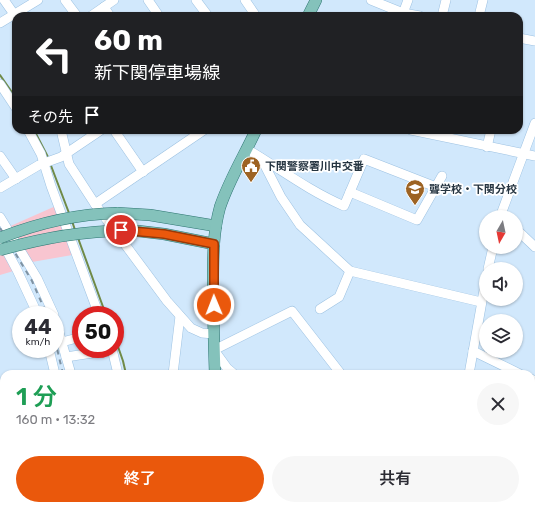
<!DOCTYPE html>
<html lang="ja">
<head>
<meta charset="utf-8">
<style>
  body { margin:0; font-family:Rubik,"Noto Sans JP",sans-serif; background:#f7f7f7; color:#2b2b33; height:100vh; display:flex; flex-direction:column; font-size:15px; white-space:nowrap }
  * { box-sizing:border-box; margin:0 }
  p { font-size:13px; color:#7c7c81 }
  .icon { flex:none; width:22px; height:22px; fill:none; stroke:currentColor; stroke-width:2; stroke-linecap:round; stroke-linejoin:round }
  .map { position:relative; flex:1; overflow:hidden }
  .panel { position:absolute; left:0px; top:370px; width:535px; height:140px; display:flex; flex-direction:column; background:#fff; border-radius:12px 12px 0 0; box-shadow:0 1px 3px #0004 }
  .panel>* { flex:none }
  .top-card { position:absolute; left:12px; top:12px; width:511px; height:122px; border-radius:12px; box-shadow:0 1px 3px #0004; background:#202124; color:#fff; overflow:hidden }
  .needle { width:26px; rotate:189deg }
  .buttons { position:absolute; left:479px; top:210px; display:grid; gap:8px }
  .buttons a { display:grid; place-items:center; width:44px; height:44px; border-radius:50%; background:#fff; box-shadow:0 1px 3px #0004; font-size:20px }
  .speed { position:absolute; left:12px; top:306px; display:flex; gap:8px; font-size:20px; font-weight:700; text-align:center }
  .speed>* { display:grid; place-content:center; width:52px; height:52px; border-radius:50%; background:#fff; box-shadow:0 1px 3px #0004; line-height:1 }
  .speed small { font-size:10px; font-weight:400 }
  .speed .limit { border:6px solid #d22; background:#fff; color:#111 }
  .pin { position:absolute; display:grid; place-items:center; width:34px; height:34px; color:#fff; margin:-17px; border:2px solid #fff; border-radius:50%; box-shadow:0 1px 4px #0007 }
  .me { position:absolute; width:44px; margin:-22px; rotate:359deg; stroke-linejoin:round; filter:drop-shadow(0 0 3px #0008) }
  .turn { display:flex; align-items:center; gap:14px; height:84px; padding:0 16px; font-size:18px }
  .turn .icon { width:52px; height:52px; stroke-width:2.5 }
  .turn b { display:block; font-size:28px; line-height:34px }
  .then { display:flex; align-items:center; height:38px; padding:0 16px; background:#0003; gap:8px; font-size:15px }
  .round { display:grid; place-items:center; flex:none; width:42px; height:42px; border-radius:21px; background:#f7f7f7 }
  .headline { display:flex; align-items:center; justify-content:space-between; height:68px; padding:0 16px }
  h1 { font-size:24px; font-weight:600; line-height:30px; color:#1e9e55 }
  .cta { display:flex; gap:8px; margin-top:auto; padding:8px 16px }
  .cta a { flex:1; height:46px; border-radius:24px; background:#ea580c; color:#fff; font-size:16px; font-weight:600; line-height:46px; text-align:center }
  .cta a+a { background:#f7f7f7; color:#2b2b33 }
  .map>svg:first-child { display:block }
</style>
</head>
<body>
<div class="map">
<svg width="535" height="510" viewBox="0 0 535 510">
  <rect width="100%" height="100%" fill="#d1e8fc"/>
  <g fill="#f8c5d0">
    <path d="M58 205 78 254 32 262 6 228Z"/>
    <path d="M0 239 17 270 0 275Z"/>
  </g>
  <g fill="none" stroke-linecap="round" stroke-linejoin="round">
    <g stroke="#708a47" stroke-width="2">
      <path d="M0 75 16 98"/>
      <path d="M34 130 49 159"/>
      <path d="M50 163 69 213"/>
      <path d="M72 221 75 230"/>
      <path d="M78 238 106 315"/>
      <path d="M115 338 123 361 126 374"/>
      <path d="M58 510 62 506"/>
    </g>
    <g stroke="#9dc2e2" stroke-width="10">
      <g id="minor">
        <path d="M4 0 16 17"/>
        <path d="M65 0 77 16"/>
        <path d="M148 0 159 16"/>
        <path d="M196 0 208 16"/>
        <path d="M245 0 256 16"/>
        <path d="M371 0 403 13 420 16"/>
        <path d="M104 7 110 16"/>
        <path d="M91 16 114 0"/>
        <path d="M402 16 408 0"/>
        <path d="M442 16 446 0"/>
        <path d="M479 16 483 0"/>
        <path d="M0 23 38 0"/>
        <path d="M519 38 535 41"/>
        <path d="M0 84 16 108"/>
        <path d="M28 130 41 154 51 186 99 315"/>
        <path d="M61 130 69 164 95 204 167 301 191 328 202 333 214 334"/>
        <path d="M114 130 143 172"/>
        <path d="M411 130 535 156"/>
        <path d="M487 147 491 130"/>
        <path d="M247 149C279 168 309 191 344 206L364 159 436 187"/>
        <path d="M0 156 16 179"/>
        <path d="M261 158 281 197 300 225 350 271 481 302"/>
        <path d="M0 188 39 165 61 157 101 130"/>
        <path d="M350 192 417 220 442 176"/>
        <path d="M95 204 204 130"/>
        <path d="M0 217 37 278 54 315"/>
        <path d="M500 217 535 123"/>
        <path d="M516 229 535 247"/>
        <path d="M3 244 17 270 38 315"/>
        <path d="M488 269 493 247"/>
        <path d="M320 309 339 297 350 271"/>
        <path d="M55 319 71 374"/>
        <path d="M62 342 81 337"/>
        <path d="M49 349 55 374"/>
        <path d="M112 349 118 374"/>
        <path d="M473 351 520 374"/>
        <path d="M66 357 112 350"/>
        <path d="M173 374 180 316"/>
        <path d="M234 374 227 368 214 350 292 311 341 374"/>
        <path d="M469 374 486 279"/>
        <path d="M531 379 535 381"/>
        <path d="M531 411 535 404"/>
        <path d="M0 438 4 436"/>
        <path d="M531 457 535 459"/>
        <path d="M531 494 535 483"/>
        <path d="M158 506V510"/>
        <path d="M489 506 498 510"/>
        <path d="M45 510 46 506"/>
        <path d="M284 510 285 506"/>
        <path d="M358 510 364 506"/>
        <path d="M418 510 420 506"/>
        <path d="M481 510 483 506"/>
        <path d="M525 510 527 506"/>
      </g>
    </g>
    <g stroke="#2e7672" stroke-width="12">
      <g id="major">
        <path d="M308 16 316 0"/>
        <path d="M117 213 150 215 216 226"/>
        <path d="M138 231 164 234 214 244"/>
        <path d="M215 374C214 344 213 313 213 283 213 258 213 232 220 207 229 180 244 156 256 130"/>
        <path d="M220 506V510"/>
      </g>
    </g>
    <use href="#minor" stroke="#fff" stroke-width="9"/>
    <use href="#major" stroke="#84c2bb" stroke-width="11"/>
    <g stroke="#7f92a2" stroke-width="2" stroke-dasharray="5 5" stroke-linecap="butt">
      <path d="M0 228 32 281 47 315"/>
      <path d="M55 340 63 374"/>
      <path d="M81 506V510"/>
    </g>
    <g stroke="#2e7672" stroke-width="12" stroke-linecap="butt">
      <g id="major-bridge">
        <path d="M0 238C38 223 76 214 117 213"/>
        <path d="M0 250C46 237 90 229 138 231"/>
      </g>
    </g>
    <use href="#major-bridge" stroke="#84c2bb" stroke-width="11"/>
  </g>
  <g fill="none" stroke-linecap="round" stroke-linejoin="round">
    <g stroke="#983908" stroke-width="10">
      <path id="route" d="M121 230 164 234 214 244V305"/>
    </g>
    <use href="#route" stroke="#ea580c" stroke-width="7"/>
  </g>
  <defs>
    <g id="civic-pin" transform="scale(1)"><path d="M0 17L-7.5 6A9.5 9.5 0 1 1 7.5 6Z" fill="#9d6323" stroke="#fff"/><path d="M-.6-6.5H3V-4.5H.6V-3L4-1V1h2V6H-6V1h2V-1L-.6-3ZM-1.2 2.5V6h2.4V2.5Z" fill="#fff"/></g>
    <g id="school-pin" transform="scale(1)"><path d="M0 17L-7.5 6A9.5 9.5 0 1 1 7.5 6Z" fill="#9d6323" stroke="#fff"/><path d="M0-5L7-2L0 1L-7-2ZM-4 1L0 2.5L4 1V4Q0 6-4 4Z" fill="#fff"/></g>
  </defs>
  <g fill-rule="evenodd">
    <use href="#civic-pin" x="251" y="166"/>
    <use href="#school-pin" x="415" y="189"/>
  </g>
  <g text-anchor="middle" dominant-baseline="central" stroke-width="3.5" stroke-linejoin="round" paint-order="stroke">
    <g font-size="11" font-weight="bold" fill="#263541" stroke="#fff" text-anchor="start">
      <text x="265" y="166">下関警察署川中交番</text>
      <text x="429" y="189">聾学校・下関分校</text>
    </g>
  </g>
</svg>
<div class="buttons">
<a><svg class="needle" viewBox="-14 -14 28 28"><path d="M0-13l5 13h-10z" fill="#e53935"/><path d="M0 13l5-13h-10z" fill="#7c7c81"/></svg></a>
<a><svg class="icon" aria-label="sound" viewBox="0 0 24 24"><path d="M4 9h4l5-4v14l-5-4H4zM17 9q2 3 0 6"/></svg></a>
<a><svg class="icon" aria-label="layers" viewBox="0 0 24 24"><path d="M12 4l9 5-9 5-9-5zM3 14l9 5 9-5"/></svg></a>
</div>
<div class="speed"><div>44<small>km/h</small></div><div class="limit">50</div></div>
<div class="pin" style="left:121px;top:230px;background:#d93025"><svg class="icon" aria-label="arrive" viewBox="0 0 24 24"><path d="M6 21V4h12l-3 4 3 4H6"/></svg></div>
<svg class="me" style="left:214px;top:305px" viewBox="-20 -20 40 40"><circle r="17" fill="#ea580c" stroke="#fff" stroke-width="3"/><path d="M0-11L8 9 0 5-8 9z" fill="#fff"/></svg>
<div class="top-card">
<div class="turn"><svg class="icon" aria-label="left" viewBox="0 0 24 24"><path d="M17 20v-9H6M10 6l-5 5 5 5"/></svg><div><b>60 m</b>新下関停車場線</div></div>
<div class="then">その先<svg class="icon" aria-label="arrive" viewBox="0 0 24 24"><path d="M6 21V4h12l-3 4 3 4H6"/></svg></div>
</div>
<section class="panel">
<div class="headline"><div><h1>1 分</h1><p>160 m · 13:32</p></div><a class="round"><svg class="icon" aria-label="close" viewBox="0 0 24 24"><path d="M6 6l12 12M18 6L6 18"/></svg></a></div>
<div class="cta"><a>終了</a><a>共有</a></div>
</section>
</div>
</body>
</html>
